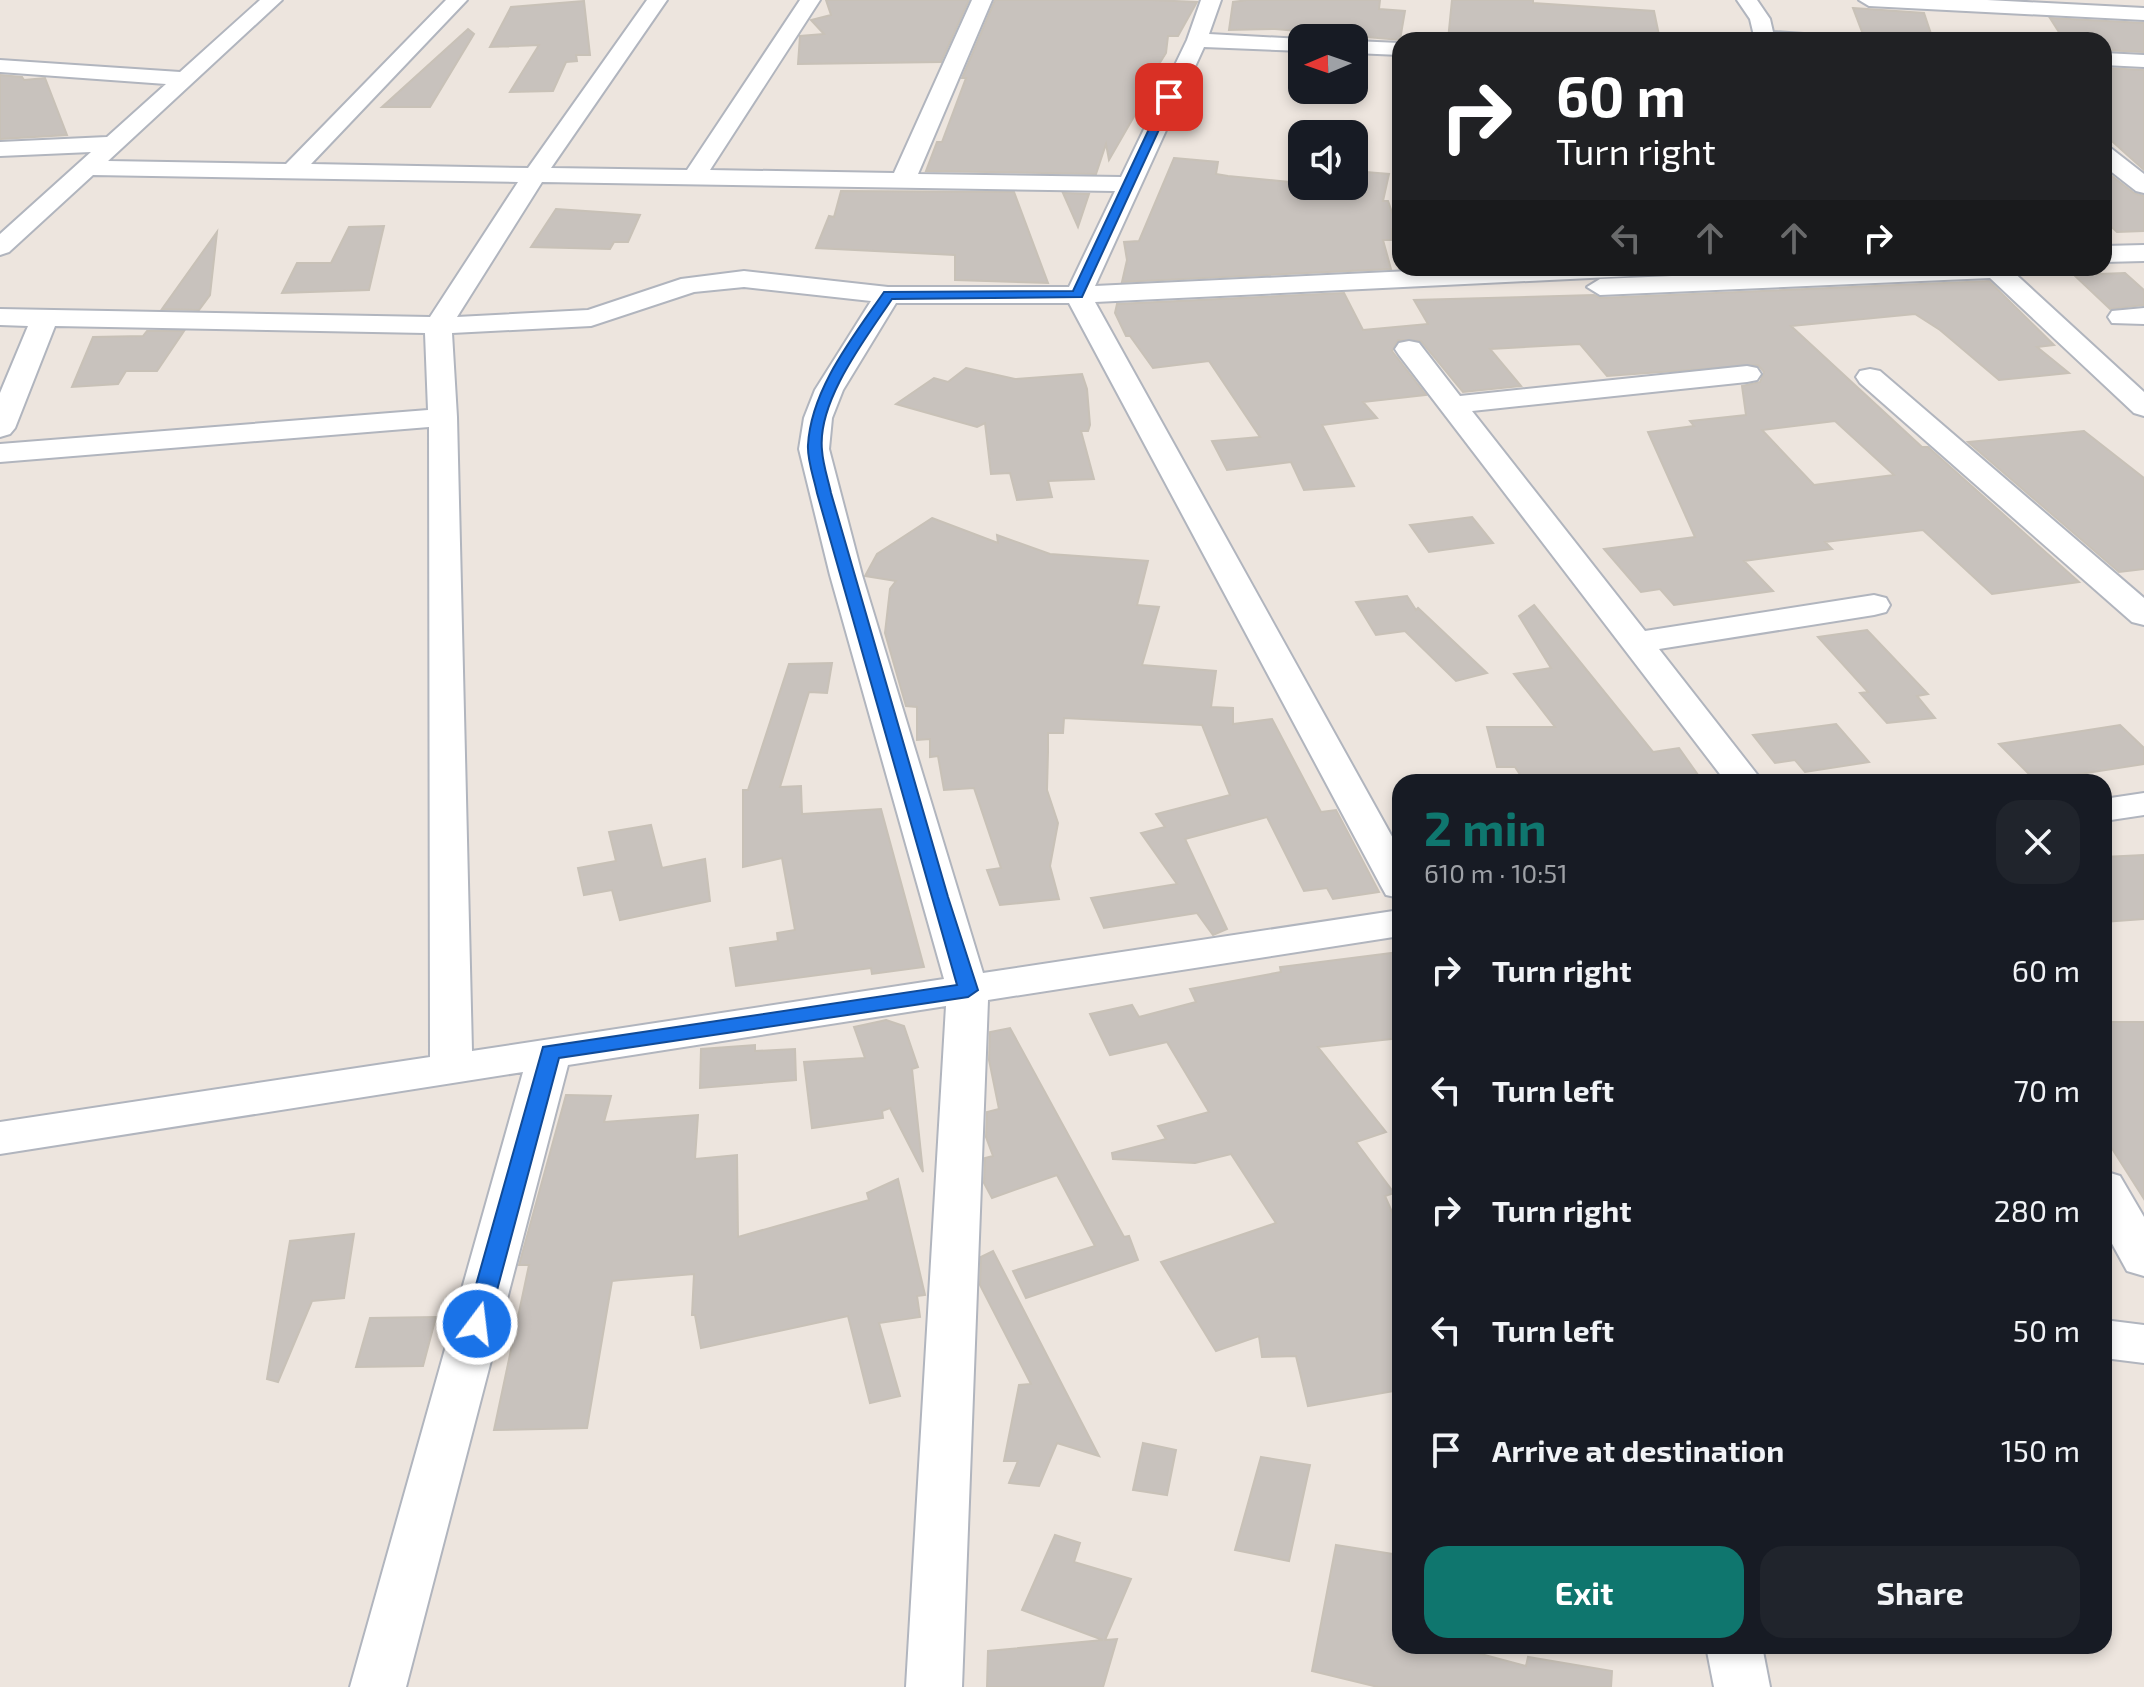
<!DOCTYPE html>
<html lang="en">
<head>
<meta charset="utf-8">
<style>
  body { margin:0; font-family:"Exo 2",sans-serif; background:#20242c; color:#f1f3f6; height:100vh; display:flex; flex-direction:column; font-size:30px; white-space:nowrap }
  * { box-sizing:border-box; margin:0 }
  p { font-size:26px; color:#9ea1a6 }
  .icon { flex:none; width:44px; height:44px; fill:none; stroke:currentColor; stroke-width:2; stroke-linecap:round; stroke-linejoin:round }
  .map { position:relative; flex:1; overflow:hidden }
  .drawer { position:absolute; left:1392px; top:774px; width:720px; height:880px; display:flex; flex-direction:column; background:#171b24; border-radius:24px; box-shadow:0 4px 12px #0003 }
  .drawer>* { flex:none }
  .guide { position:absolute; left:1392px; top:32px; width:720px; height:244px; border-radius:24px; box-shadow:0 4px 12px #0003; background:#202124; color:#fff; overflow:hidden }
  .needle { width:52px; rotate:268deg }
  .fabs { position:absolute; left:1288px; top:24px; display:grid; gap:16px }
  .fabs a { display:grid; place-items:center; width:80px; height:80px; border-radius:16px; background:#171b24; box-shadow:0 4px 12px #0003; font-size:40px }
  .pin { position:absolute; display:grid; place-items:center; width:68px; height:68px; color:#fff; margin:-34px; border-radius:16px; box-shadow:0 4px 12px #0006 }
  .me { position:absolute; width:88px; margin:-44px; rotate:15deg; stroke-linejoin:round; filter:drop-shadow(0 0 6px #0008) }
  .turn { display:flex; align-items:center; gap:28px; height:168px; padding:0 32px; font-size:36px }
  .turn .icon { width:104px; height:104px; stroke-width:2.5 }
  .turn b { display:block; font-size:56px; line-height:68px }
  .lanes { display:flex; align-items:center; height:76px; padding:0 32px; background:#0003; justify-content:center; gap:40px; direction:ltr }
  .lanes .off { opacity:.35 }
  .round { display:grid; place-items:center; flex:none; width:84px; height:84px; border-radius:24px; background:#20242c }
  .head { display:flex; align-items:center; justify-content:space-between; height:136px; padding:0 32px }
  h1 { font-size:48px; font-weight:700; line-height:60px; color:#0f766e }
  .primary-button { display:flex; gap:16px; margin-top:auto; padding:16px 32px }
  .primary-button a { flex:1; height:92px; border-radius:24px; background:#0f766e; color:#fff; font-size:32px; font-weight:700; line-height:92px; text-align:center }
  .primary-button a+a { background:#20242c; color:#f1f3f6 }
  ul { padding:0; list-style:none }
  li { display:flex; align-items:center; gap:24px; height:120px; padding:0 32px }
  li div { flex:1 }
  li b { display:block; font-size:30px }
  li em { font-style:normal }
  .map>svg:first-child { display:block }
</style>
</head>
<body>
<div class="map">
<svg width="2144" height="1687" viewBox="0 0 2144 1687">
  <rect width="100%" height="100%" fill="#ede5de"/>
  <g fill="#c8c2bd" stroke="#c8c1b7" stroke-width="2" fill-rule="evenodd">
    <path d="M826 0H969L941 62 798 64 800 36 824 34 811 20 831 15Z"/>
    <path d="M995 0H1152L1197 2 1178 36H1168L1166 53 1141 93 1147 94 1109 160 1106 144 1096 174 926 171 937 142H942L966 78H962Z"/>
    <path d="M1247 0H1380L1379 9 1405 11 1400 40 1275 29 1229 30 1233 2Z"/>
    <path d="M1452 0H1533V3L1654 11 1660 40H1448Z"/>
    <path d="M584 1 590 55H576L577 61 566 62 553 91 510 92 539 45 490 47 511 7Z"/>
    <path d="M1853 8 1924 13 1933 40 1864 37Z"/>
    <path d="M2050 18 2144 23V52L2104 50V40H2064Z"/>
    <path d="M468 29 474 34 430 107H382Z"/>
    <path d="M2104 68 2144 70V170L2104 134Z"/>
    <path d="M0 75 22 77 24 80 45 78 67 135 0 139Z"/>
    <path d="M1174 158 1218 162 1216 174 1228 176 1290 182 1293 169 1302 170V186H1354V171L1389 174 1383 201H1388L1398 229H1392V240H1383L1391 269 1122 282 1127 260 1124 242 1139 241Z"/>
    <path d="M2104 170 2134 193 2144 196V231L2117 232 2104 220Z"/>
    <path d="M841 191 1014 192 1048 283 955 280V255L816 248 829 216 834 217Z"/>
    <path d="M1063 193 1089 194 1078 227Z"/>
    <path d="M556 209 615 213 640 215 628 242H614L610 249 531 247Z"/>
    <path d="M384 226 369 290 282 293 297 263H331L349 227Z"/>
    <path d="M217 232 210 295 199 310 162 309Z"/>
    <path d="M2125 273 2144 290V305L2110 309 2074 275Z"/>
    <path d="M1989 281 2054 345 2037 347 2069 373 1999 380 1940 330 1915 314 1791 326 1922 447H1928L2079 582 1992 594 1923 530 1825 542 1832 549 1744 561 1773 591 1674 605 1660 589 1641 592 1604 549 1695 537 1648 432 1694 426 1690 421 1746 415 1742 386 1760 382 1764 372 1758 365 1607 376 1580 344 1490 349 1521 386 1463 392 1421 341 1398 340 1392 351 1426 395 1363 402 1377 418 1322 425 1354 486 1304 490 1291 462 1227 470 1212 441 1260 437 1209 361 1153 368 1130 336H1126L1115 313 1117 304 1344 293 1363 330 1428 324 1414 300 1594 295 1600 298ZM1835 421 1894 475 1814 485 1762 430Z"/>
    <path d="M147 331H184L157 371H126L118 384 72 387 93 337 143 336Z"/>
    <path d="M966 368 1015 379 1082 374 1087 389 1090 425 1088 431H1081L1094 479 1048 481 1052 497 1017 500 1010 473 991 474 985 423 977 427 896 404 934 378 948 382Z"/>
    <path d="M2084 431 2144 478V569L2119 572 1968 442Z"/>
    <path d="M1472 517 1493 543 1429 552 1410 525Z"/>
    <path d="M932 518 998 543 997 535 1050 554 1148 561 1137 605 1159 607 1142 665 1216 671 1211 707 1233 708V724L1272 719 1321 812 1336 810 1379 892 1333 899 1327 888 1304 891 1267 817 1185 839 1227 929 1213 935 1197 913 1104 928 1091 898 1177 884 1141 833 1165 827 1156 814 1230 795 1202 725 1064 718 1063 733H1048V752L1047 790 1058 823 1050 866 1059 899 1000 905 987 870 1001 868 974 788 944 790 938 756 930 757V739L917 740V707L906 706 885 633 890 589 896 581 865 576 877 554Z"/>
    <path d="M1407 596 1416 610 1418 608 1487 673 1456 681 1405 631 1376 635 1356 602Z"/>
    <path d="M1534 605 1653 752 1679 748 1703 782H1525L1515 767H1497L1487 727H1555L1514 674 1551 668 1519 616Z"/>
    <path d="M1867 630 1928 694 1917 696 1935 718 1887 723 1860 693 1868 692 1818 637Z"/>
    <path d="M832 663 827 693 809 692 780 787 801 786 802 814 881 809 924 967 872 974 871 968 736 986 730 948 778 941 777 933 795 930 782 858 743 867V790H748L789 664Z"/>
    <path d="M1836 724 1869 762 1805 772 1795 760 1775 763 1753 735Z"/>
    <path d="M2120 725 2144 748V764L2036 781 1999 744Z"/>
    <path d="M651 825 662 868 705 859 710 901 620 920 612 890 584 895 578 868 616 861 609 832Z"/>
    <path d="M2144 855V919L2104 922V857Z"/>
    <path d="M1400 952V1038L1318 1047 1386 1132 1356 1142 1394 1193 1385 1196 1400 1230V1390L1308 1406 1296 1356 1262 1357 1259 1336 1216 1351 1161 1262 1276 1223 1231 1154 1195 1163 1113 1159 1112 1153 1166 1139 1158 1126 1209 1112 1167 1042 1110 1055 1090 1014 1132 1005 1139 1017 1196 1002 1190 989 1281 972 1280 967Z"/>
    <path d="M886 1020 904 1026 918 1067 912 1069 923 1172 890 1108 882 1111 883 1118 812 1128 804 1062 865 1058 854 1027Z"/>
    <path d="M2104 1022H2144V1199L2104 1136Z"/>
    <path d="M1010 1028 1124 1237 1129 1236 1138 1260 1026 1298 1013 1271 1095 1246 1057 1175 992 1198 984 1183 985 1158 993 1156 986 1137 987 1112 999 1109 989 1060 990 1032Z"/>
    <path d="M755 1045V1051L795 1049 796 1080 700 1088 701 1049Z"/>
    <path d="M566 1095 611 1096 604 1122 698 1115 695 1159 737 1155 738 1237 869 1200 867 1193 898 1179 925 1295 917 1296 920 1317 879 1323 900 1396 870 1403 848 1316 701 1348 695 1315H692L694 1274 621 1280 612 1281 587 1428 494 1430 529 1265H519Z"/>
    <path d="M354 1234 344 1298 312 1301 278 1382 267 1379 290 1241Z"/>
    <path d="M993 1251 1099 1456 1057 1443 1039 1486 1009 1483 1018 1461H1004L1019 1385 1031 1384 980 1285 981 1257Z"/>
    <path d="M436 1317 423 1366 356 1367 370 1318Z"/>
    <path d="M1143 1443 1176 1450 1167 1495 1133 1490Z"/>
    <path d="M1261 1457 1310 1465 1289 1561 1235 1550Z"/>
    <path d="M1055 1535 1080 1543 1074 1562 1131 1579 1105 1640 1117 1639 1103 1687H987L988 1651 1103 1640 1022 1610Z"/>
    <path d="M1336 1545 1400 1555V1646H1451L1526 1666 1528 1657 1612 1671 1611 1687H1378L1312 1671Z"/>
  </g>
  <g fill="none" stroke-linecap="round" stroke-linejoin="round">
    <g stroke="#b1b5be" stroke-width="4">
      <g id="minor">
        <path d="M260 0H282L108 161 286 164 446 0H467L311 164 528 168 647 0H667L551 168 687 170 800 0H820L710 170 894 173 972 0H992L918 174 1121 177 1187 40 1201 0H1221L1209 34 1302 39V51L1204 47 1095 286 1472 268H1644L1631 276 1095 302 1400 851V898L1386 895 1381 886 1069 303H896L843 390 832 418 829 449 862 575 983 973 1400 910V936L988 1000 962 1687H906L946 1006 568 1065 406 1687H350L523 1072 0 1154V1122L430 1057 429 427 0 462V444L428 410 425 333 55 326 15 428 10 434 0 437V393L28 326 0 325V309L430 317 518 182 93 175 9 252 0 255V234L91 152 0 156V142L107 137 166 84 0 72V60L180 72ZM542 182 1115 191 1069 287H888L744 271 681 279 588 310 457 317ZM744 287 871 301 815 390 804 418 799 449 830 575 944 979 472 1051 457 417 452 333 591 326 694 292Z"/>
        <path d="M1737 0H1757L1770 19 1773 32 1804 34 1814 40H1755L1750 19Z"/>
        <path d="M1859 0H1987L2144 8V20L1869 6Z"/>
        <path d="M1354 41 1400 43V55L1354 53Z"/>
        <path d="M2104 53 2144 55V67L2104 65Z"/>
        <path d="M2104 147 2112 149 2144 174V193L2136 191 2104 166Z"/>
        <path d="M2144 245V261L2104 262V246Z"/>
        <path d="M1863 268H2009L2144 392V416L2134 413 1990 278 1600 295 1587 287 1600 279Z"/>
        <path d="M2144 308V324L2112 323 2108 317 2112 311Z"/>
        <path d="M1409 341 1419 343 1460 396 1747 366 1757 368 1761 374 1757 380 1747 382 1472 411 1645 631 1874 595 1886 598 1890 605 1886 612 1874 615 1659 649 1763 782H1726L1399 355 1395 349 1399 343Z"/>
        <path d="M1870 369 1880 371 2144 598V625L2132 622 1860 383 1856 377 1860 371Z"/>
        <path d="M2144 793V815L2104 821V799Z"/>
        <path d="M2104 1171 2120 1176 2144 1217V1276L2127 1271 2104 1229Z"/>
        <path d="M2104 1320 2144 1325V1363L2104 1358Z"/>
        <path d="M1706 1646H1762L1770 1687H1714Z"/>
      </g>
    </g>
    <use href="#minor" fill="#fff" fill-rule="evenodd"/>
  </g>
  <path fill="#1a73e8" stroke="#114b97" stroke-width="2" d="M1165 95 1174 97 1082 297 892 299C866 338 817 401 822 450 823 465 828 479 831 493L948 897 978 990 968 997 559 1058 488 1324 485 1331H468L465 1324 543 1047 957 985 817 493C814 478 807 460 808 445 811 389 853 337 884 292L1073 291Z"/>
</svg>
<div class="fabs">
<a><svg class="needle" viewBox="-14 -14 28 28"><path d="M0-13l5 13h-10z" fill="#e53935"/><path d="M0 13l5-13h-10z" fill="#9ea1a6"/></svg></a>
<a><svg class="icon" aria-label="sound" viewBox="0 0 24 24"><path d="M4 9h4l5-4v14l-5-4H4zM17 9q2 3 0 6"/></svg></a>
</div>
<div class="pin" style="left:1169px;top:97px;background:#d93025"><svg class="icon" aria-label="arrive" viewBox="0 0 24 24"><path d="M6 21V4h12l-3 4 3 4H6"/></svg></div>
<svg class="me" style="left:477px;top:1324px" viewBox="-20 -20 40 40"><circle r="17" fill="#1a73e8" stroke="#fff" stroke-width="3"/><path d="M0-11L8 9 0 5-8 9z" fill="#fff"/></svg>
<div class="guide">
<div class="turn"><svg class="icon" aria-label="right" viewBox="0 0 24 24"><path d="M7 20v-9h11M14 6l5 5-5 5"/></svg><div><b>60 m</b>Turn right</div></div>
<div class="lanes"><svg class="icon off" aria-label="left" viewBox="0 0 24 24"><path d="M17 20v-9H6M10 6l-5 5 5 5"/></svg><svg class="icon off" aria-label="ahead" viewBox="0 0 24 24"><path d="M12 20V5M6 11l6-6 6 6"/></svg><svg class="icon off" aria-label="ahead" viewBox="0 0 24 24"><path d="M12 20V5M6 11l6-6 6 6"/></svg><svg class="icon" aria-label="right" viewBox="0 0 24 24"><path d="M7 20v-9h11M14 6l5 5-5 5"/></svg></div>
</div>
<section class="drawer">
<div class="head"><div><h1>2 min</h1><p>610 m · 10:51</p></div><a class="round"><svg class="icon" aria-label="close" viewBox="0 0 24 24"><path d="M6 6l12 12M18 6L6 18"/></svg></a></div>
<ul>
<li><svg class="icon" aria-label="right" viewBox="0 0 24 24"><path d="M7 20v-9h11M14 6l5 5-5 5"/></svg><div><b>Turn right</b></div><em>60 m</em></li>
<li><svg class="icon" aria-label="left" viewBox="0 0 24 24"><path d="M17 20v-9H6M10 6l-5 5 5 5"/></svg><div><b>Turn left</b></div><em>70 m</em></li>
<li><svg class="icon" aria-label="right" viewBox="0 0 24 24"><path d="M7 20v-9h11M14 6l5 5-5 5"/></svg><div><b>Turn right</b></div><em>280 m</em></li>
<li><svg class="icon" aria-label="left" viewBox="0 0 24 24"><path d="M17 20v-9H6M10 6l-5 5 5 5"/></svg><div><b>Turn left</b></div><em>50 m</em></li>
<li><svg class="icon" aria-label="arrive" viewBox="0 0 24 24"><path d="M6 21V4h12l-3 4 3 4H6"/></svg><div><b>Arrive at destination</b></div><em>150 m</em></li>
</ul>
<div class="primary-button"><a>Exit</a><a>Share</a></div>
</section>
</div>
</body>
</html>
